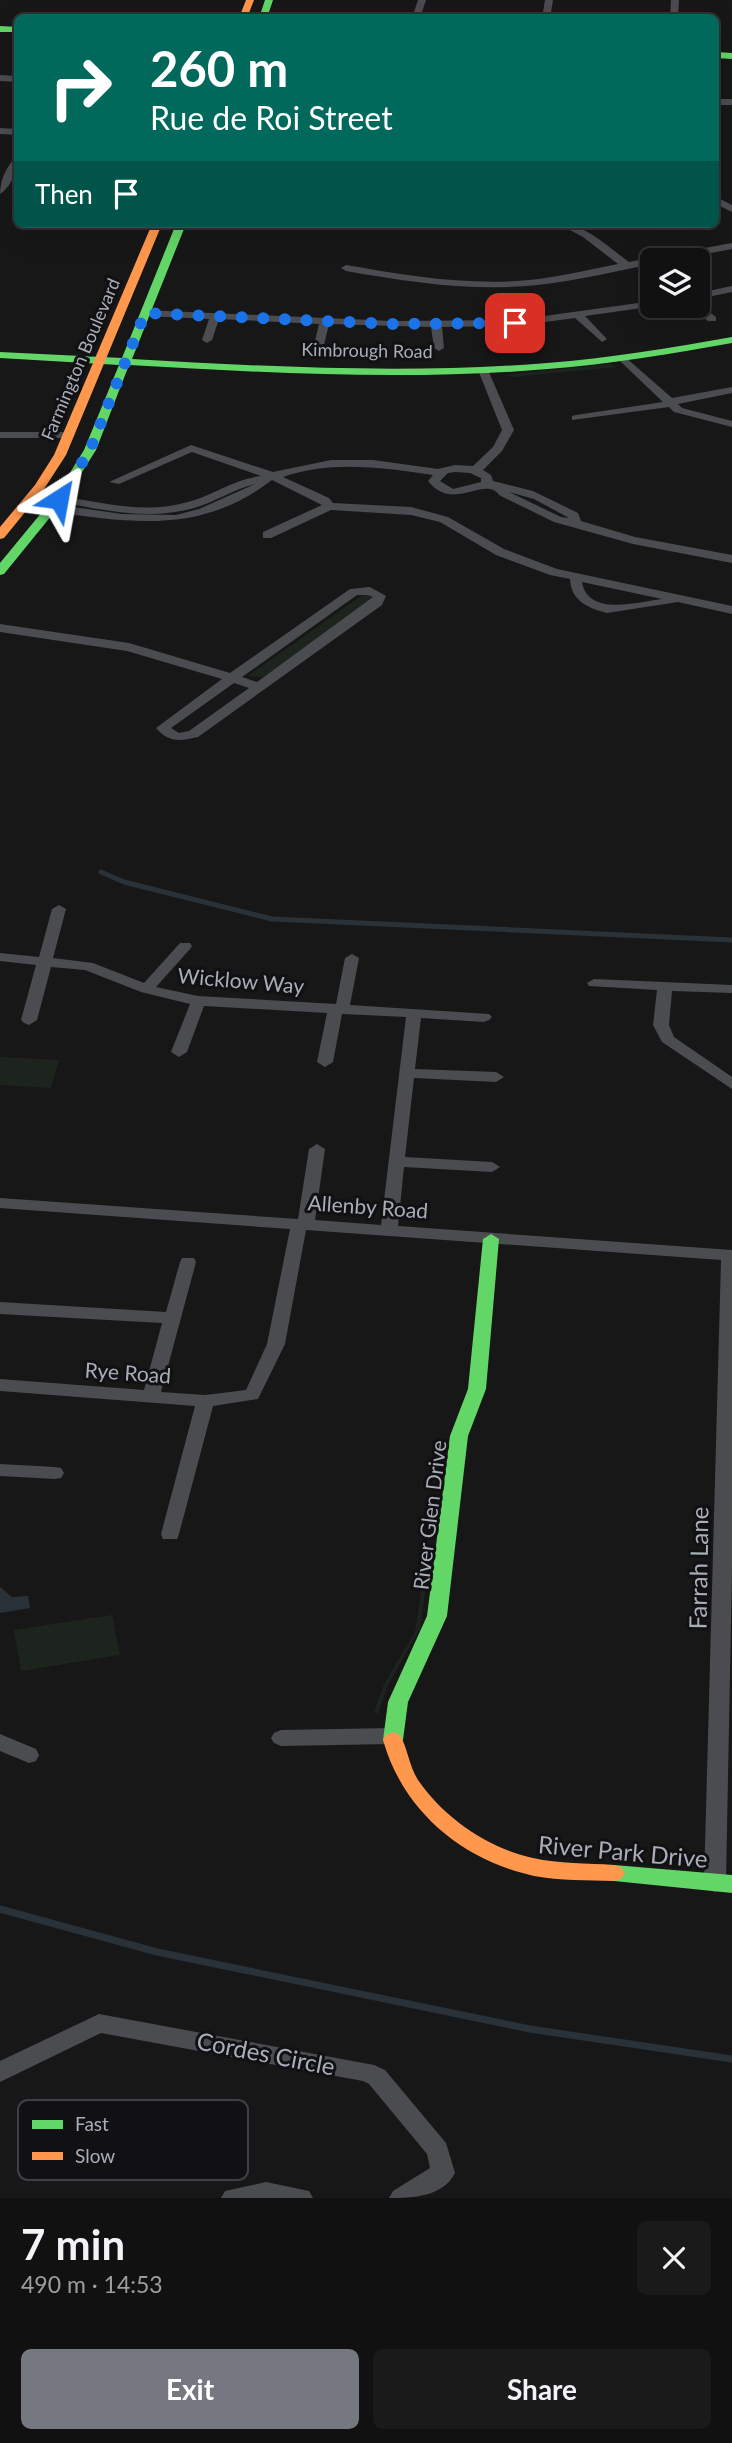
<!DOCTYPE html>
<html lang="en">
<head>
<meta charset="utf-8">
<style>
  body { margin:0; font-family:Lato,sans-serif; background:#1a1a1a; color:#f1f3f6; height:100vh; display:flex; flex-direction:column; font-size:26px; white-space:nowrap }
  * { box-sizing:border-box; margin:0 }
  p { font-size:23px; color:#9c9d9f }
  .icon { flex:none; width:38px; height:38px; fill:none; stroke:currentColor; stroke-width:2; stroke-linecap:round; stroke-linejoin:round }
  .map { position:relative; height:2198px; overflow:hidden }
  .side { display:flex; flex-direction:column; background:#111; flex:1 }
  .side>* { flex:none }
  .guide { position:absolute; left:14px; top:14px; width:705px; height:214px; border-radius:10px; box-shadow:0 7px 28px #0002,0 0 0 2px #303131; background:#00695c; color:#fff; overflow:hidden }
  .controls { position:absolute; left:640px; top:248px; display:grid; gap:14px }
  .controls a { display:grid; place-items:center; width:70px; height:70px; border-radius:10px; background:#111; box-shadow:0 7px 28px #0002,0 0 0 2px #303131; font-size:35px }
  .pin { position:absolute; display:grid; place-items:center; width:60px; height:60px; color:#fff; margin:-30px; border-radius:14px; box-shadow:0 4px 10px #0006 }
  .me { position:absolute; width:77px; margin:-38px; rotate:34deg; stroke-linejoin:round; filter:drop-shadow(0 0 5px #0008) }
  .turn { display:flex; align-items:center; gap:24px; height:147px; padding:0 21px; font-size:32px }
  .turn .icon { width:91px; height:91px; stroke-width:2.5 }
  .turn b { display:block; font-size:49px; line-height:60px }
  .then { display:flex; align-items:center; height:66px; padding:0 21px; background:#0003; gap:14px; font-size:26px }
  .round { display:grid; place-items:center; flex:none; width:74px; height:74px; border-radius:10px; background:#1a1a1a }
  .summary { display:flex; align-items:center; justify-content:space-between; height:119px; padding:0 21px }
  h1 { font-size:42px; font-weight:700; line-height:52px }
  .action { display:flex; gap:14px; margin-top:auto; padding:14px 21px }
  .action a { flex:1; height:80px; border-radius:10px; background:#757880; color:#fff; font-size:28px; font-weight:700; line-height:80px; text-align:center }
  .action a+a { background:#1a1a1a; color:#f1f3f6 }
  .map>svg:first-child { display:block }
</style>
</head>
<body>
<div class="map">
<svg width="732" height="2198" viewBox="0 0 732 2198">
  <rect width="100%" height="100%" fill="#171717"/>
  <g fill="#1d241e">
    <path d="M610 364 617 367 513 377 504 375Z"/>
    <path d="M367 594 374 596 373 600 263 677 248 676 361 596Z"/>
    <path d="M0 1057 59 1060 51 1088 0 1085Z"/>
    <path d="M423 1580H427L420 1628 387 1687 378 1714 374 1712 384 1684 415 1632Z"/>
    <path d="M112 1615 120 1655 21 1671 14 1630Z"/>
  </g>
  <path fill="#2a3239" d="M0 1587 12 1597 28 1596 30 1608 0 1613Z"/>
  <g fill="none" stroke-linecap="round" stroke-linejoin="round">
    <path stroke="#2a3239" stroke-width="5" d="M101 872 124 882 272 919 732 940"/>
    <path stroke="#2a3239" stroke-width="7" d="M0 1909 157 1952 530 2029 732 2059"/>
    <g fill="#4b4c50" fill-rule="evenodd">
      <path d="M418 0H426L420 18H412Z"/>
      <path d="M545 0H553L550 18H542Z"/>
      <path d="M671 0H679L678 18H670Z"/>
      <path d="M0 75 18 76V82L0 81Z"/>
      <rect x="716" y="99" width="16" height="6"/>
      <path d="M0 128 18 129V135L0 134Z"/>
      <path d="M18 156C18 170 11 187 0 194 0 180 7 164 18 156Z"/>
      <path d="M716 197 732 205V212L716 204Z"/>
      <path d="M559 224C586 224 608 247 629 262L732 243V249L669 261H653V264C615 271 576 281 537 285 474 292 409 282 346 271L341 268 346 265C409 276 475 287 539 279 566 275 592 269 618 264L583 237Z"/>
      <path d="M732 286V292L698 299V293Z"/>
      <path d="M653 301V306H656L585 316 607 339 602 342 575 318 515 326 442 327 444 348 439 351 434 348 431 327 329 324 324 345 319 348 314 345 319 324 219 319 212 340 207 343 202 340 209 319 145 316 140 313 145 310 392 321 515 320Z"/>
      <path d="M698 304 716 317V321H708L689 306Z"/>
      <path d="M624 356 672 398 732 387V393L678 404 682 408 732 421V427L674 412 669 407 572 420V416L576 415 663 402 620 361V357Z"/>
      <path d="M483 367 488 370 514 430 502 451 483 470 491 475 493 481 533 491 578 513 581 521 635 537 732 555V563L633 544 554 522 499 495C485 475 453 513 428 481L433 475C383 468 332 460 283 477L329 498 333 503 411 507 448 517 504 549 557 569 732 606V614L678 602 607 613C588 608 571 601 570 579L550 575 496 555 440 522 411 515 331 510 271 538H263V532L322 505 272 480C202 534 135 523 52 512L46 508 52 504 122 514 176 515 199 509 255 484C234 489 215 502 194 508 149 521 104 510 59 502L53 499 59 496C100 502 143 514 184 503 211 497 233 479 261 476L192 452 119 484 109 482 191 445 273 472 331 460H373L438 469 455 465 473 466 493 447 502 430 478 370ZM455 472 470 473 481 478V482L453 489 440 481 448 473ZM509 492 534 499 569 518 561 517ZM582 582 662 599C637 602 588 617 582 582Z"/>
      <path d="M0 432H69L75 435 69 438H0Z"/>
      <path d="M370 587 386 596 382 605 198 737C180 741 169 743 156 728L222 679 127 651 0 632V624L129 643 230 673 350 589ZM357 595H368L373 597 257 682 242 677ZM234 683 249 688 189 731 179 733 171 728Z"/>
      <path d="M59 905 66 909 53 958 93 963 144 983 180 943H190L192 946 190 949 156 987 198 996 336 1004 345 958 352 954 359 958 350 1005 489 1014 492 1017 489 1020 484 1022 421 1018 415 1069 496 1072 504 1077 496 1082 414 1078 405 1157 492 1162 500 1167 492 1172 404 1167 398 1226 732 1250V1569L726 1883 722 1889 715 1892 708 1889 704 1883 721 1260 306 1230 285 1344 258 1399 213 1406 179 1534 177 1539H163L161 1534 195 1406 0 1391V1379L144 1390 162 1323 0 1314V1302L166 1312 180 1262 182 1258H194L196 1262 161 1392 205 1395 246 1390 267 1344 290 1229 0 1208V1198L298 1219 309 1149 317 1144 325 1149 315 1220 381 1225 406 1017 342 1014 333 1062 325 1067 317 1062 327 1013 204 1006 187 1052 179 1057 171 1052 190 1004 141 992 85 970 51 967 37 1020 29 1025 24 1023 21 1020 36 965 0 961V953L39 957 52 909Z"/>
      <path d="M594 979 732 985V993L672 991 669 1025 674 1037 732 1077V1089L662 1042 653 1025 657 990 589 986 587 983Z"/>
      <path d="M0 1464 55 1467 61 1468 64 1473 61 1478 55 1479 0 1476Z"/>
      <path d="M392 1728 399 1731 402 1736 399 1741 392 1744 281 1746 274 1743 271 1738 274 1733 281 1730Z"/>
      <path d="M0 1734 36 1749 39 1755 36 1761 29 1763 0 1751Z"/>
      <path d="M99 2014 374 2065 385 2070 446 2143 455 2173C443 2197 412 2198 389 2198L393 2191 430 2168 427 2154 369 2084 363 2081 101 2033 0 2082V2061Z"/>
      <path d="M266 2182 309 2191 313 2198H221L225 2191Z"/>
    </g>
    <g fill="#63d668" fill-rule="evenodd">
      <path d="M265 0H273L267 18H259Z"/>
      <path d="M0 26 18 27V32H0Z"/>
      <path d="M716 52 732 53V59L716 58Z"/>
      <path d="M176 224H186L132 359C270 367 409 374 547 363 609 358 671 348 732 337V343C671 354 610 364 548 369 409 381 269 373 129 365L96 450 65 499 4 574 0 575V563L56 495 84 450 119 365 0 358V352L122 358Z"/>
      <path d="M491 1234 499 1239 486 1389 468 1436 447 1616 408 1702 403 1740 400 1745 393 1748 386 1745 383 1740 388 1702 427 1616 450 1436 468 1389 483 1239Z"/>
      <path d="M614 1865 732 1875V1893L614 1881 607 1879 603 1873 607 1867Z"/>
    </g>
    <g fill="#ff974d" fill-rule="evenodd">
      <path d="M246 0H254L247 18H239Z"/>
      <path d="M152 224H162L66 455 44 489 4 538 0 539V527L35 485 54 455Z"/>
      <path d="M393 1732 400 1735C408 1749 409 1766 418 1780 444 1818 488 1848 533 1858 559 1864 587 1863 614 1865L621 1867 625 1873 621 1879 614 1881C588 1880 560 1881 534 1876 462 1860 403 1811 383 1740L386 1735Z"/>
    </g>
  </g>
  <g fill="none" stroke-linecap="round" stroke-linejoin="round">
    <path stroke="#1a73e8" stroke-width="12" stroke-dasharray="0 21.6" d="M59 499 90 450 145 313 392 324 515 323"/>
  </g>
  <g text-anchor="middle" dominant-baseline="central" stroke-width="6" stroke-linejoin="round" paint-order="stroke">
    <g font-size="18" fill="#a8adb8" stroke="#111113">
      <text transform="translate(367 350) rotate(1)">Kimbrough Road</text>
      <text transform="translate(80 359) rotate(-67)">Farmington Boulevard</text>
    </g>
    <g font-size="21" fill="#a8adb8" stroke="#111113">
      <text transform="translate(241 980) rotate(5)">Wicklow Way</text>
      <text transform="translate(368 1206) rotate(4)">Allenby Road</text>
      <text transform="translate(128 1372) rotate(4)">Rye Road</text>
      <text transform="translate(429 1515) rotate(-83)">River Glen Drive</text>
    </g>
    <g font-size="24" fill="#a8adb8" stroke="#111113">
      <text transform="translate(698 1568) rotate(-89)">Farrah Lane</text>
      <text transform="translate(623 1851) rotate(5)">River Park Drive</text>
      <text transform="translate(266 2053) rotate(11)">Cordes Circle</text>
    </g>
  </g>
  <rect x="18" y="2100" width="230" height="80" rx="10" fill="#111113" stroke="#3e4045" stroke-width="2"/>
  <rect x="32" y="2120" width="31" height="9" fill="#63d668"/>
  <rect x="32" y="2152" width="31" height="8" fill="#ff974d"/>
  <g font-size="19" fill="#a8adb8">
    <text x="75" y="2131">Fast</text>
    <text x="75" y="2163">Slow</text>
  </g>
</svg>
<div class="controls">
<a><svg class="icon" aria-label="layers" viewBox="0 0 24 24"><path d="M12 4l9 5-9 5-9-5zM3 14l9 5 9-5"/></svg></a>
</div>
<div class="pin" style="left:515px;top:323px;background:#d93025"><svg class="icon" aria-label="arrive" viewBox="0 0 24 24"><path d="M6 21V4h12l-3 4 3 4H6"/></svg></div>
<svg class="me" style="left:59px;top:499px" viewBox="-20 -20 40 40"><path d="M0-17L14 15 0 8-14 15z" fill="#1a73e8" stroke="#fff" stroke-width="4"/></svg>
<div class="guide">
<div class="turn"><svg class="icon" aria-label="right" viewBox="0 0 24 24"><path d="M7 20v-9h11M14 6l5 5-5 5"/></svg><div><b>260 m</b>Rue de Roi Street</div></div>
<div class="then">Then<svg class="icon" aria-label="arrive" viewBox="0 0 24 24"><path d="M6 21V4h12l-3 4 3 4H6"/></svg></div>
</div>
</div>
<section class="side">
<div class="summary"><div><h1>7 min</h1><p>490 m · 14:53</p></div><a class="round"><svg class="icon" aria-label="close" viewBox="0 0 24 24"><path d="M6 6l12 12M18 6L6 18"/></svg></a></div>
<div class="action"><a>Exit</a><a>Share</a></div>
</section>
</body>
</html>
